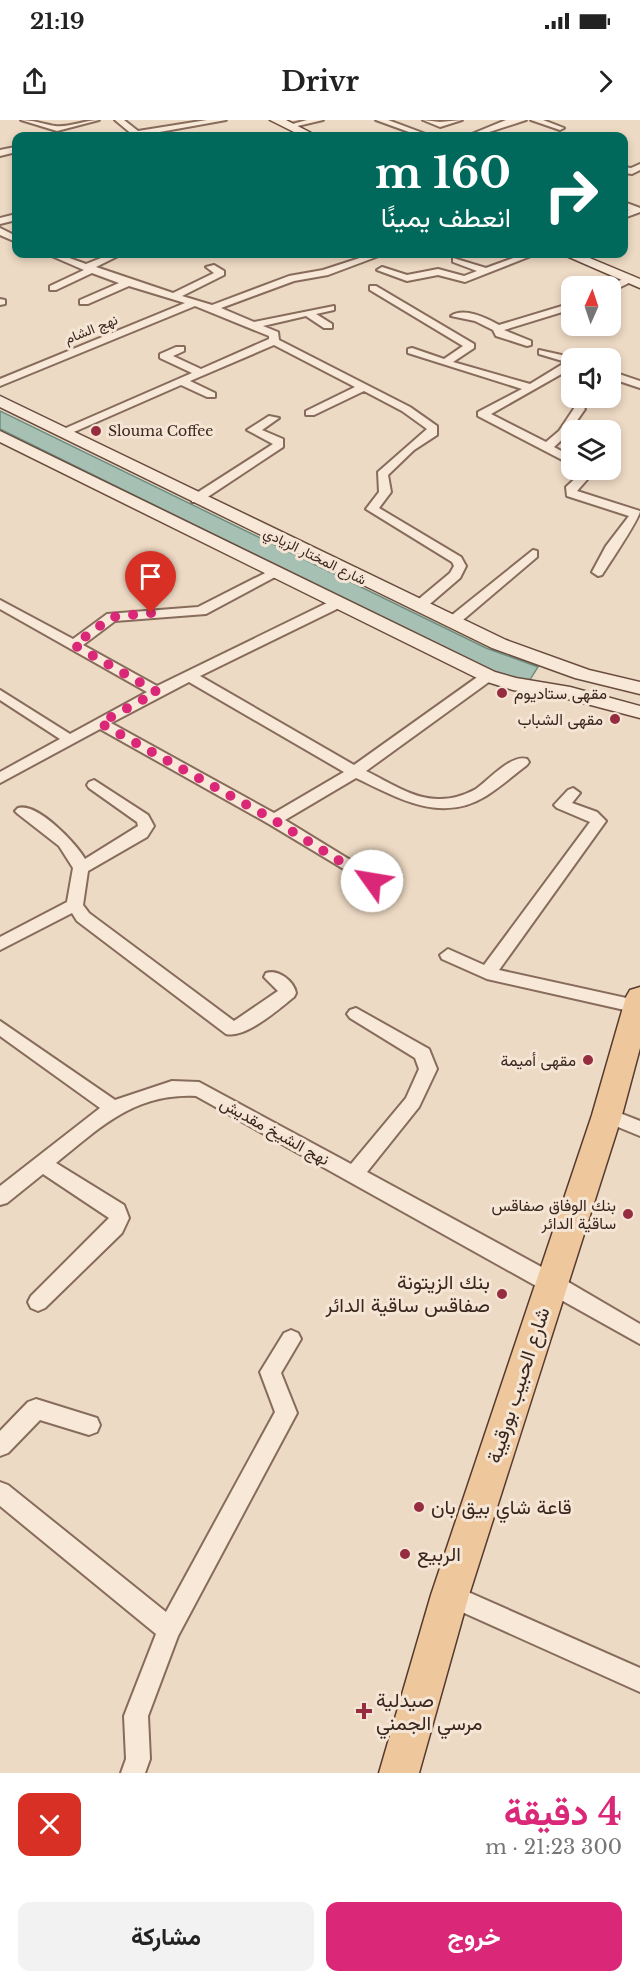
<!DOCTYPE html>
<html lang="ar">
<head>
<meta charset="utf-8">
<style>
  body { margin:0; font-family:"Libre Baskerville",Vazirmatn,serif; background:#f2f2f2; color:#222; direction:rtl; height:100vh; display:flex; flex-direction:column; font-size:22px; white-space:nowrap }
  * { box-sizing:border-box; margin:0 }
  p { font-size:20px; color:#767676 }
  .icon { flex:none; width:33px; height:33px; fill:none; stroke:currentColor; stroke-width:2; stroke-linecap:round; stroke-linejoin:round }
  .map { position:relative; height:1653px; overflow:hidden; direction:ltr }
  .panel { display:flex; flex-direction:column; background:#fff; flex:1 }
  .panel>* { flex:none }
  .guide { position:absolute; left:12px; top:12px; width:616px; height:126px; border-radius:12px; box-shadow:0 3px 9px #0003; direction:rtl; background:#00695c; color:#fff; overflow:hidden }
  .needle { width:39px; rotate:3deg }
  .fabs { position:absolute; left:561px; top:156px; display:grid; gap:12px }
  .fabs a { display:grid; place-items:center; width:60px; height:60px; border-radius:12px; background:#fff; box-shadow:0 3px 9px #0003; font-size:30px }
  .pin { position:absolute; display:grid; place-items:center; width:51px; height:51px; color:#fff; margin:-62px -26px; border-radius:50% 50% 50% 0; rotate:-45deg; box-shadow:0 0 6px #0007 }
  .pin .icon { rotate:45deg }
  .me { position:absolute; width:66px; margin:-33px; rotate:302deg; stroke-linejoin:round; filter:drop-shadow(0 0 4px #0008) }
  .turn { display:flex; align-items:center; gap:21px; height:126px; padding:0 18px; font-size:27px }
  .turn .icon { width:78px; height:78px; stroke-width:2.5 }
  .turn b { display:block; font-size:42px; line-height:51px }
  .round { display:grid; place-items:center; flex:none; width:63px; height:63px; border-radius:12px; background:#f2f2f2 }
  .head { display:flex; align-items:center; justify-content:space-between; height:102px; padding:0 18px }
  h1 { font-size:36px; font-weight:700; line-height:45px; color:#db2777 }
  .cta { display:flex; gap:12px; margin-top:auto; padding:12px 18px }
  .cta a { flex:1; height:69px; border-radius:12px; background:#db2777; color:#fff; font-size:24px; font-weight:700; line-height:69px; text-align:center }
  .cta a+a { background:#f2f2f2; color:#222 }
  .status { display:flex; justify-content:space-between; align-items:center; height:42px; padding:0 30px; background:#fff; direction:ltr }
  .status svg { height:16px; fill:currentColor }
  header { display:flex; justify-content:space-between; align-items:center; height:78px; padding:0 18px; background:#fff; font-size:27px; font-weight:700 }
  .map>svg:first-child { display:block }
</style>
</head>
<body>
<div class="status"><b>21:19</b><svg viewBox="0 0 49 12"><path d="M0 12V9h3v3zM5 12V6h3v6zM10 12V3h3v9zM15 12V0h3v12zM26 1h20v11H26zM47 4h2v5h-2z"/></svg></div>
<header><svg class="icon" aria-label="forward" viewBox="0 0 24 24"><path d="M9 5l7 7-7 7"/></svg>Drivr<svg class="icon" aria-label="share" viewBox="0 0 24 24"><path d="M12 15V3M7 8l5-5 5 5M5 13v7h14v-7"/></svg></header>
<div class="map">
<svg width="640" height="1653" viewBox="0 0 640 1653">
  <rect width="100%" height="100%" fill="#eddac4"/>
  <path fill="#a6c0b4" stroke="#6d8e80" stroke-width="1.5" d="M0 291 486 528 538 547 528 563 499 555 0 309Z"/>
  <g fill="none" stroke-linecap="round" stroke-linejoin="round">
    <g stroke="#876b5b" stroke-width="4">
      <g id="street">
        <path d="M21 0C33 0 43 4 55 6 68 8 85 0 99 0L57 11Z"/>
        <path d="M115 0H124L138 11 207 0H226L143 15H133Z"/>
        <path d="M307 0H323L289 8 285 6Z"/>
        <path d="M376 0H388L431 16H420Z"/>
        <path d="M423 0 440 2 462 0 440 7Z"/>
        <path d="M506 0H526L477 16H467Z"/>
        <path d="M531 0H543L564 8 560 10Z"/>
        <path d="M15 27 16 32 0 36V30Z"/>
        <path d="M640 44V50L632 54 624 53V47L631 48Z"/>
        <path d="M624 82 640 88V92L624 98V92L629 90 624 88Z"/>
        <path d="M16 94V100L0 104V98Z"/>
        <path d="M0 108 16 116V122L0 115Z"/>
        <path d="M47 134H58L86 144 111 134H122L96 147 173 173 214 153 206 147 214 145 224 151V155L182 176 212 185 289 156 323 150 372 134H384L328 155 294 161 221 188 254 202 334 186V190L316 194 332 204V208H324L306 196 263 206 278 212 279 220 410 287 437 306V315L414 330 388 355 391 372 379 388 461 437 466 446 460 458 424 489H414V483L450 453 454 446 452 442 366 389 379 372 378 352 427 309 402 291 364 271 314 295H306V291L355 267 274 225 190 261 215 273V277H207L181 265 67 315H59V311L192 253 160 238V234L176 227H184V231L173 236 201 249 269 219V216L195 186 0 266V259L185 183 129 166 88 184H80V180L119 163 92 153 56 170H50V166L84 150Z"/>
        <path d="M524 134H536L465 162 438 155 407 161 377 150 382 147 407 155 438 149 464 156 477 151 453 142V138L486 148Z"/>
        <path d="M630 156 633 157V161L610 172V166H607Z"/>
        <path d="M370 166H376L474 224V228L453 242 530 264 566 242 539 234V230L575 238H572V248L491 294 546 322 559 311 575 287H583L585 289 567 315 554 327 572 337V345L478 296V292L522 269 408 233V229L412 228 444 239 463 226 370 170Z"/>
        <path d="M0 179 5 180V184L0 185Z"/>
        <path d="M572 183V189L504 210 531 221V225L527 226 496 216 493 210 475 201 451 196C464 187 486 198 499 205Z"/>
        <path d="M610 251 640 261V268L610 258Z"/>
        <path d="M269 296 279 298 262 310 283 319V327L200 382H192V376L273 324 247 310Z"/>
        <path d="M578 350H589L592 354 577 371 640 391C640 398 609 444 602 455L598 456 592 452 606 426 629 396 567 376 566 367 580 354Z"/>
        <path d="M533 430 537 431V437L457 505H447V499Z"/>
        <path d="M273 449 277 450V456L206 494 115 501 83 525 157 566 331 481H341V487L200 556 354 645 483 553H493V559L366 651C389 662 414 680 440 679 453 679 465 675 476 669 489 660 511 634 527 639L529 642 527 645C514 655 500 667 486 676 441 704 398 678 356 658L285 700 378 757 380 761 372 766 269 704 100 609 0 663V652L60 619 0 580V570L70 614 147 572 0 489V480L73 519 107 494 198 487ZM189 562 344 652 274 693 111 603Z"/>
        <path d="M94 660 148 695 154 706 147 717 88 751 83 785 89 793 234 901 278 871 264 857 266 853C278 849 294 861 296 873L294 877C279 889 245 919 226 914L77 801 72 793 0 830V817L67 782 73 748 59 726 18 694 15 691 18 688C37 682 76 723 85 739L138 706 137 702 89 668 87 665 89 662Z"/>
        <path d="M573 668 580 673 572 683 597 692 606 701 499 850 640 881 638 893 487 859 442 839 440 835 448 829 484 845 590 702 557 688 554 685 568 670Z"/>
        <path d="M356 888 429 929 437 949 419 987 367 1052 558 1156 640 1204V1224L196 976C134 973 101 1007 56 1043L124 1085 129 1098 122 1113 45 1188 38 1191 31 1188 28 1182 31 1176 109 1098 43 1054 7 1083 0 1085V1066L100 988 0 916V901L115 980 172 961 199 962 351 1044 406 978 419 949 415 938 350 898 347 894 350 890Z"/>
        <path d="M607 988 640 1001V1016L601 1000 598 995 601 990Z"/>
        <path d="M291 1210 298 1213 301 1219 281 1253 297 1293 178 1516 148 1596 150 1639 145 1653H121L126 1639 124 1596 156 1514 0 1386V1362L8 1365 166 1492 275 1292 260 1252 284 1213Z"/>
        <path d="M36 1279 97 1298 100 1305 97 1312 89 1315 40 1300 8 1333 0 1336V1311L28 1282Z"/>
        <path d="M450 1464 640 1548V1572L442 1483 438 1475 442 1467Z"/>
      </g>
    </g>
    <g stroke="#694c3e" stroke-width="3">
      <g id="secondary">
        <path d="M270 0H286L317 16H302Z"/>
        <path d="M562 134H580L640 159V168Z"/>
        <path d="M0 276 506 520 589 550 640 562V574L575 558 492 528 0 287Z"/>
        <path d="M0 311 495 552 516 558 570 567 640 586V598L568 579 513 570 481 560 0 322Z"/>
      </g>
    </g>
    <g stroke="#553a2f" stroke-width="3">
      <path id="primary" d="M640 867V928L622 995 469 1475 419 1653H379L431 1475 592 995 626 877 630 870Z"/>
    </g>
    <use href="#street" fill="#f8e8d8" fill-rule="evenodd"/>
    <use href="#secondary" fill="#f8e8d8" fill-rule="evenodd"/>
    <use href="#primary" fill="#efc79d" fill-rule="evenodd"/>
  </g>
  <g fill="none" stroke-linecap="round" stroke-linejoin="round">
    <path stroke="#db2777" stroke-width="10" stroke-dasharray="0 18" d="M151 493 112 497 74 525 157 572 100 603 274 700 372 761"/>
  </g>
  <g fill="#952c40" stroke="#f5e5d4" stroke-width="2">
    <circle cx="96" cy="311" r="6"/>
    <circle cx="502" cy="573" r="6"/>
    <circle cx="615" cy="599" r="6"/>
    <circle cx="588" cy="940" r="6"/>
    <circle cx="628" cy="1094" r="6"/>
    <circle cx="502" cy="1174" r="6"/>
    <circle cx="419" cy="1387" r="6"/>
    <circle cx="405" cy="1434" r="6"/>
    <path d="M361 1582h6v6h6v6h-6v6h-6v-6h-6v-6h6z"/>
  </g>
  <g text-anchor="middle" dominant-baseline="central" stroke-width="6" stroke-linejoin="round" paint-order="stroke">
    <g font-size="14" fill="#38261f" stroke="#f5e5d4">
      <text transform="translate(91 209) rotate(-22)">نهج الشام</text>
      <text transform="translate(315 436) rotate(26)">شارع المختار الزيادي</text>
    </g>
    <g font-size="14" fill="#38261f" stroke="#f5e5d4" text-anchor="start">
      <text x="108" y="311">Slouma Coffee</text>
    </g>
    <g font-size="16" fill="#38261f" stroke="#f5e5d4" text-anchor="end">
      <text x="514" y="573" text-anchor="start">مقهى ستاديوم</text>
      <text x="603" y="599">مقهى الشباب</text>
      <text x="576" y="940">مقهى أميمة</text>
      <text x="616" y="1085">بنك الوفاق صفاقس<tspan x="616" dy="18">ساقية الدائر</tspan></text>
    </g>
    <g font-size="16" fill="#38261f" stroke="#f5e5d4">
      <text transform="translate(275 1011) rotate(29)">نهج الشيخ مقديش</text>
    </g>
    <g font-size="20" fill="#38261f" stroke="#f5e5d4" text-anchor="start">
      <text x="490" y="1162" text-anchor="end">بنك الزيتونة<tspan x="490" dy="23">صفاقس ساقية الدائر</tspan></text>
      <text x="431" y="1387">قاعة شاي بيق بان</text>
      <text x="417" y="1434">الربيع</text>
      <text x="376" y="1580">صيدلية<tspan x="376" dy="23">مرسي الجمني</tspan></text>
    </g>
    <g font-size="20" fill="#38261f" stroke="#f5e5d4">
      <text transform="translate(518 1265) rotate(-72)">شارع الحبيب بورقيبة</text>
    </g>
  </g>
</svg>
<div class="fabs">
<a><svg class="needle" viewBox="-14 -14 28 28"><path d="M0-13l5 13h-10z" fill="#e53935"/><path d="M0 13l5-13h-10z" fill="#767676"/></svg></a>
<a><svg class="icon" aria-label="sound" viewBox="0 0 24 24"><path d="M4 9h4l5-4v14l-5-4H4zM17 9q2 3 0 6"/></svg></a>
<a><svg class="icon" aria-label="layers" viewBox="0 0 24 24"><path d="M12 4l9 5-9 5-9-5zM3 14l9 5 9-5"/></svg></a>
</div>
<div class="pin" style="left:151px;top:493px;background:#d93025"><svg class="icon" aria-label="arrive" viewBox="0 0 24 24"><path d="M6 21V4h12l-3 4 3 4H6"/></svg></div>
<svg class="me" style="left:372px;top:761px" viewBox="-20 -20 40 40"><circle r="19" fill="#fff"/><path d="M0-13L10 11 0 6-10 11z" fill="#db2777"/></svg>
<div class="guide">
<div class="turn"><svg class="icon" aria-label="right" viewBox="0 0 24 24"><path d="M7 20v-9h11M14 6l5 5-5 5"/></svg><div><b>160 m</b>انعطف يمينًا</div></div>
</div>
</div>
<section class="panel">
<div class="head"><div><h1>4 دقيقة</h1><p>300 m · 21:23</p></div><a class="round" style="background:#d93025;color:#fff"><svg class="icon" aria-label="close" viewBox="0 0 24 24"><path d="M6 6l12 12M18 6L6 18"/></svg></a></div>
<div class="cta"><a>خروج</a><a>مشاركة</a></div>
</section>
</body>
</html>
